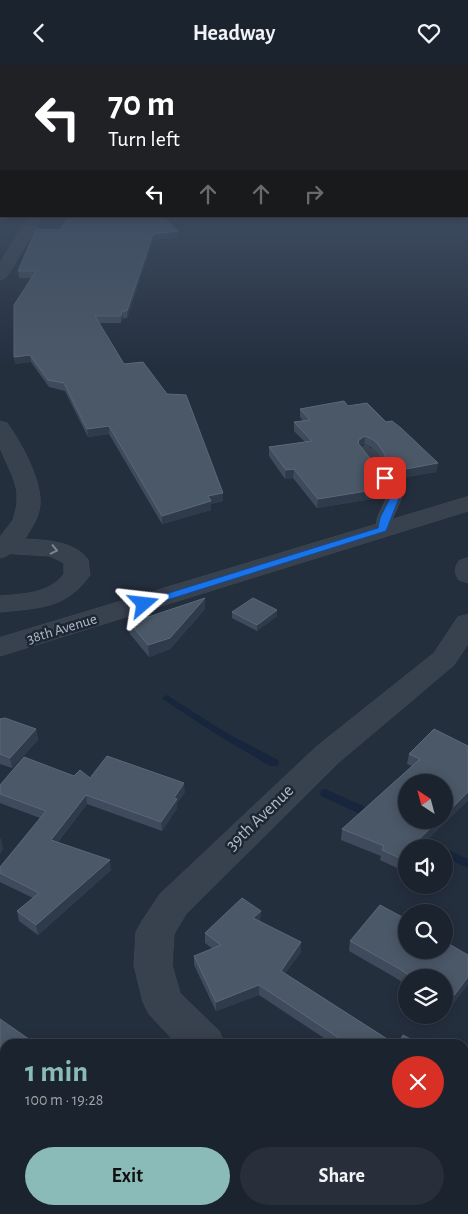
<!DOCTYPE html>
<html lang="en">
<head>
<meta charset="utf-8">
<style>
  body { margin:0; font-family:"Alegreya Sans",sans-serif; background:#282f3a; color:#f1f3f6; height:100vh; display:flex; flex-direction:column; font-size:19px; white-space:nowrap }
  * { box-sizing:border-box; margin:0 }
  p { font-size:16px; color:#a0a4aa }
  .icon { flex:none; width:28px; height:28px; fill:none; stroke:currentColor; stroke-width:2; stroke-linecap:round; stroke-linejoin:round }
  .map { position:relative; flex:1; overflow:hidden }
  .details { position:absolute; left:0px; top:974px; width:469px; height:176px; display:flex; flex-direction:column; background:#1b232e; border-radius:15px 15px 0 0; box-shadow:0 2px 12px #0003,0 0 0 1px #39404a }
  .details>* { flex:none }
  .banner { position:absolute; left:0px; top:0px; width:469px; height:152px; box-shadow:0 2px 12px #0003,0 0 0 1px #39404a; background:#202124; color:#fff; overflow:hidden }
  .needle { width:32px; rotate:324deg }
  .buttons { position:absolute; left:398px; top:709px; display:grid; gap:10px }
  .buttons a { display:grid; place-items:center; width:55px; height:55px; border-radius:50%; background:#1b232e; box-shadow:0 2px 12px #0003,0 0 0 1px #39404a; font-size:25px }
  .pin { position:absolute; display:grid; place-items:center; width:42px; height:42px; color:#fff; margin:-21px; border-radius:10px; box-shadow:0 2px 8px #0006 }
  .me { position:absolute; width:55px; margin:-28px; rotate:73deg; stroke-linejoin:round; filter:drop-shadow(0 0 4px #0008) }
  .turn { display:flex; align-items:center; gap:18px; height:105px; padding:0 25px; font-size:22px }
  .turn .icon { width:65px; height:65px; stroke-width:2.5 }
  .turn b { display:block; font-size:35px; line-height:42px }
  .lanes { display:flex; align-items:center; height:48px; padding:0 25px; background:#0003; justify-content:center; gap:25px; direction:ltr }
  .lanes .off { opacity:.35 }
  .round { display:grid; place-items:center; flex:none; width:52px; height:52px; border-radius:26px; background:#282f3a }
  .summary { display:flex; align-items:center; justify-content:space-between; height:85px; padding:0 25px }
  h1 { font-size:30px; font-weight:700; line-height:38px; color:#8bbbb9 }
  .action { display:flex; gap:10px; margin-top:auto; padding:10px 25px }
  .action a { flex:1; height:58px; border-radius:30px; background:#8bbbb9; color:#111; font-size:20px; font-weight:700; line-height:58px; text-align:center }
  .action a+a { background:#282f3a; color:#f1f3f6 }
  header { display:flex; justify-content:space-between; align-items:center; height:65px; padding:0 25px; background:#1b232e; font-size:22px; font-weight:700 }
  .map>svg:first-child { display:block }
</style>
</head>
<body>
<header><svg class="icon" aria-label="back" viewBox="0 0 24 24"><path d="M15 5l-7 7 7 7"/></svg>Headway<svg class="icon" aria-label="heart" viewBox="0 0 24 24"><path d="M12 20l-8-8c-3-5 5-10 8-4 3-6 11-1 8 4z"/></svg></header>
<div class="map">
<svg width="468" height="1149" viewBox="0 0 468 1149">
  <rect width="100%" height="100%" fill="#242f3e"/>
  <g fill="none" stroke-linecap="round" stroke-linejoin="round">
    <g fill="#17263c" fill-rule="evenodd">
      <path d="M395 151H400L398 152Z"/>
      <path d="M167 630 225 667 278 695 279 698 278 701H270L219 671 164 635 162 633Z"/>
      <path d="M325 724 377 747 378 750 377 753 373 754 369 753 321 731 320 728 321 725Z"/>
      <path d="M415 768 439 779 440 782C429 782 417 782 410 772L411 769Z"/>
      <path d="M444 783 468 794V803L444 792Z"/>
    </g>
    <g stroke="#414a57" stroke-width="2">
      <g id="service">
        <path d="M0 149 1 151H5L4 153H0Z"/>
        <path d="M365 381C379 385 396 420 401 433L392 453 390 464 383 468 376 464 378 453 387 433 376 408 359 385Z"/>
      </g>
    </g>
    <g stroke="#414a57" stroke-width="1">
      <g id="minor">
        <path d="M468 432V446L0 591V573Z"/>
        <path d="M23 474C45 475 75 476 88 495L90 510C66 544 38 543 0 547V531C23 529 49 529 64 509V498L50 491 0 488V476Z"/>
        <path d="M468 493V518L459 515C454 508 454 503 459 496Z"/>
        <path d="M468 550V579L454 600 338 698 186 849 174 869 172 900 180 928 219 966 225 979H177L149 949 143 937 134 900 136 867 142 856 160 829 316 682 434 588 458 552Z"/>
        <path d="M464 1109 468 1111V1149H449L446 1145H464Z"/>
      </g>
    </g>
    <g stroke="#414a57" stroke-width="1">
      <g id="tertiary">
        <path d="M29 151H43L8 210 5 213 0 215V198Z"/>
        <path d="M0 356 7 358C21 377 42 416 40 440 39 452 32 462 26 472 19 481 11 491 0 493V472L13 455 17 440V426L13 412 0 383Z"/>
      </g>
    </g>
    <use href="#service" fill="#38414e" fill-rule="evenodd"/>
    <use href="#minor" fill="#38414e" fill-rule="evenodd"/>
    <use href="#tertiary" fill="#38414e" fill-rule="evenodd"/>
  </g>
  <g fill="#3f4b5c">
    <path d="M60 165 178 166V172L153 175 127 253H123L121 258H99L124 299 223 436 211 439V445L162 459 109 369 88 372 65 326 49 322 31 297 15 299 14 292 32 213H19L18 206Z"/>
    <path d="M348 341 386 357 438 398 436 407 394 414 377 388 371 382 364 379 361 381 384 432 317 443 293 413 285 414 269 391V382L305 377 294 366V357L303 356 300 352V344Z"/>
    <path d="M205 544 170 584 149 592 130 569V558Z"/>
    <path d="M232 547 277 551 257 566 232 553Z"/>
    <path d="M0 654 36 664 38 675 12 703 0 699Z"/>
    <path d="M434 664 406 782V796L399 804 380 795 381 791 341 775 342 764 412 701 407 699 409 689Z"/>
    <path d="M74 711 185 727 177 738V743L162 766 87 739 58 777 111 805 38 870 19 856 17 846 33 833 0 817V802L40 753 0 738V720Z"/>
    <path d="M261 846 260 855 259 856 301 887 285 908 395 979H333L259 930 216 946 194 900V891L213 884 205 878V868Z"/>
    <path d="M350 876 468 890V919L447 947 444 945V912H406V920L396 913 349 886Z"/>
    <path d="M464 1000 468 1002V1057L464 1054Z"/>
  </g>
  <g fill="#2f3b4b">
    <path d="M178 166V172L153 175 127 253V246L153 169Z"/>
    <path d="M122 246 123 253 121 258V251Z"/>
    <path d="M30 290 31 297 15 299 14 292Z"/>
    <path d="M109 361V369L88 372 87 364Z"/>
    <path d="M365 371 364 379 358 383 359 375Z"/>
    <path d="M438 398 436 407 394 414 395 406Z"/>
    <path d="M294 404 293 413 285 414 286 405Z"/>
    <path d="M385 423 384 432 317 443 318 434Z"/>
    <path d="M223 428V436L211 439V445L162 459V451L208 431Z"/>
    <path d="M205 533V544L170 584 149 592 148 580Z"/>
    <path d="M277 545V551L257 566V560Z"/>
    <path d="M36 664 38 675 12 703 10 693Z"/>
    <path d="M184 718 185 727 177 738V743L162 766 161 757 174 733Z"/>
    <path d="M468 727V736L420 782H411L439 755H444V751Z"/>
    <path d="M86 730 87 739 52 784 51 775Z"/>
    <path d="M1 773 3 784 0 789V774Z"/>
    <path d="M406 787V796L399 804 400 793Z"/>
    <path d="M110 795 111 805 38 870 36 860Z"/>
    <path d="M261 846 260 855 253 863V853Z"/>
    <path d="M301 877V887L280 915 281 906Z"/>
    <path d="M468 912V919L447 947 449 937Z"/>
    <path d="M259 920V930L216 946V937Z"/>
    <path d="M5 1036V1055L0 1061V1042Z"/>
    <path d="M63 1145H75L72 1149H60Z"/>
    <path d="M311 1145H315L314 1149H309Z"/>
  </g>
  <g fill="#4b5868" stroke="#5c6777">
    <path d="M68 151H162L178 166 153 169 127 246H122L121 251H95L124 299 143 297 167 329 186 330 223 428 208 431 211 436 162 451 109 361 87 364 64 318 48 315 30 290 14 292V240L36 206H18L36 164 60 165Z"/>
    <path d="M344 336 348 341 367 338 386 357 392 356 401 363 438 398 395 406 378 379 372 374 365 371 359 375 358 378 375 400 385 423 318 434 294 404 286 405 269 382 312 376 294 357 310 355 300 344Z"/>
    <path d="M205 533 170 573 148 580 130 558Z"/>
    <path d="M253 533 277 545 257 560 232 547Z"/>
    <path d="M5 653 36 664 10 693 0 689V654Z"/>
    <path d="M434 664 468 681V727L444 751V718H406V755H439L411 782H406V787L400 793 382 785 384 781 342 764 420 694 409 689Z"/>
    <path d="M107 691 184 718 174 733 177 734 161 757 86 730 51 775 110 795 36 860 17 846 39 828 0 808V802L46 746 0 729V720L24 692 74 711 80 705 90 713Z"/>
    <path d="M242 833 261 846 253 853 301 877 281 906 395 979H348L259 920 216 937 194 891 221 880 205 868Z"/>
    <path d="M380 840 406 854V885H444V876L468 890V912L449 937 444 933V912H412L398 903 350 876Z"/>
    <path d="M0 954 36 979H5V1036L0 1042Z"/>
    <path d="M403 970 420 979H398Z"/>
    <path d="M464 1000 468 1002V1046L464 1044V1045Z"/>
    <path d="M5 1113V1145H63L60 1149H0V1119Z"/>
    <path d="M102 1145H160L166 1149H99Z"/>
    <path d="M228 1145H311L309 1149H226Z"/>
    <path d="M355 1145H362L370 1149H353Z"/>
  </g>
  <defs><path id="oneway-chevron" d="M-2-3.5L2.5 0L-2 3.5" fill="none" stroke-width="1.6" stroke-linecap="round" stroke-linejoin="round" transform="scale(1.25)"/></defs>
  <use stroke="#7c8592" href="#oneway-chevron" transform="translate(54 485) rotate(13)"/>
  <linearGradient id="sky" x2="0" y2="1"><stop stop-color="#141a22"/><stop offset="0.46" stop-color="#3f4d63"/><stop offset="1" stop-color="#3f4d63" stop-opacity="0"/></linearGradient>
  <rect width="468" height="300" fill="url(#sky)"/>
  <path fill="#1a73e8" stroke="#114b97" d="M385 410 390 413 399 433 386 466 148 541H140L139 539 140 537 378 463 380 453 390 433 381 413Z"/>
  <g text-anchor="middle" dominant-baseline="central" stroke-width="5" stroke-linejoin="round" paint-order="stroke">
    <g font-size="15" fill="#b4bcc9" stroke="#1d2633">
      <text transform="translate(62 564) rotate(-17)">38th Avenue</text>
    </g>
    <g font-size="18" fill="#b4bcc9" stroke="#1d2633">
      <text transform="translate(260 753) rotate(-44)">39th Avenue</text>
    </g>
  </g>
</svg>
<div class="buttons">
<a><svg class="needle" viewBox="-14 -14 28 28"><path d="M0-13l5 13h-10z" fill="#e53935"/><path d="M0 13l5-13h-10z" fill="#a0a4aa"/></svg></a>
<a><svg class="icon" aria-label="sound" viewBox="0 0 24 24"><path d="M4 9h4l5-4v14l-5-4H4zM17 9q2 3 0 6"/></svg></a>
<a><svg class="icon" aria-label="search" viewBox="0 0 24 24"><circle cx="10" cy="10" r="6"/><path d="M15 15l6 6"/></svg></a>
<a><svg class="icon" aria-label="layers" viewBox="0 0 24 24"><path d="M12 4l9 5-9 5-9-5zM3 14l9 5 9-5"/></svg></a>
</div>
<div class="pin" style="left:385px;top:413px;background:#d93025"><svg class="icon" aria-label="arrive" viewBox="0 0 24 24"><path d="M6 21V4h12l-3 4 3 4H6"/></svg></div>
<svg class="me" style="left:144px;top:539px" viewBox="-20 -20 40 40"><path d="M0-17L14 15 0 8-14 15z" fill="#1a73e8" stroke="#fff" stroke-width="4"/></svg>
<div class="banner">
<div class="turn"><svg class="icon" aria-label="left" viewBox="0 0 24 24"><path d="M17 20v-9H6M10 6l-5 5 5 5"/></svg><div><b>70 m</b>Turn left</div></div>
<div class="lanes"><svg class="icon" aria-label="left" viewBox="0 0 24 24"><path d="M17 20v-9H6M10 6l-5 5 5 5"/></svg><svg class="icon off" aria-label="ahead" viewBox="0 0 24 24"><path d="M12 20V5M6 11l6-6 6 6"/></svg><svg class="icon off" aria-label="ahead" viewBox="0 0 24 24"><path d="M12 20V5M6 11l6-6 6 6"/></svg><svg class="icon off" aria-label="right" viewBox="0 0 24 24"><path d="M7 20v-9h11M14 6l5 5-5 5"/></svg></div>
</div>
<section class="details">
<div class="summary"><div><h1>1 min</h1><p>100 m · 19:28</p></div><a class="round" style="background:#d93025;color:#fff"><svg class="icon" aria-label="close" viewBox="0 0 24 24"><path d="M6 6l12 12M18 6L6 18"/></svg></a></div>
<div class="action"><a>Exit</a><a>Share</a></div>
</section>
</div>
</body>
</html>
